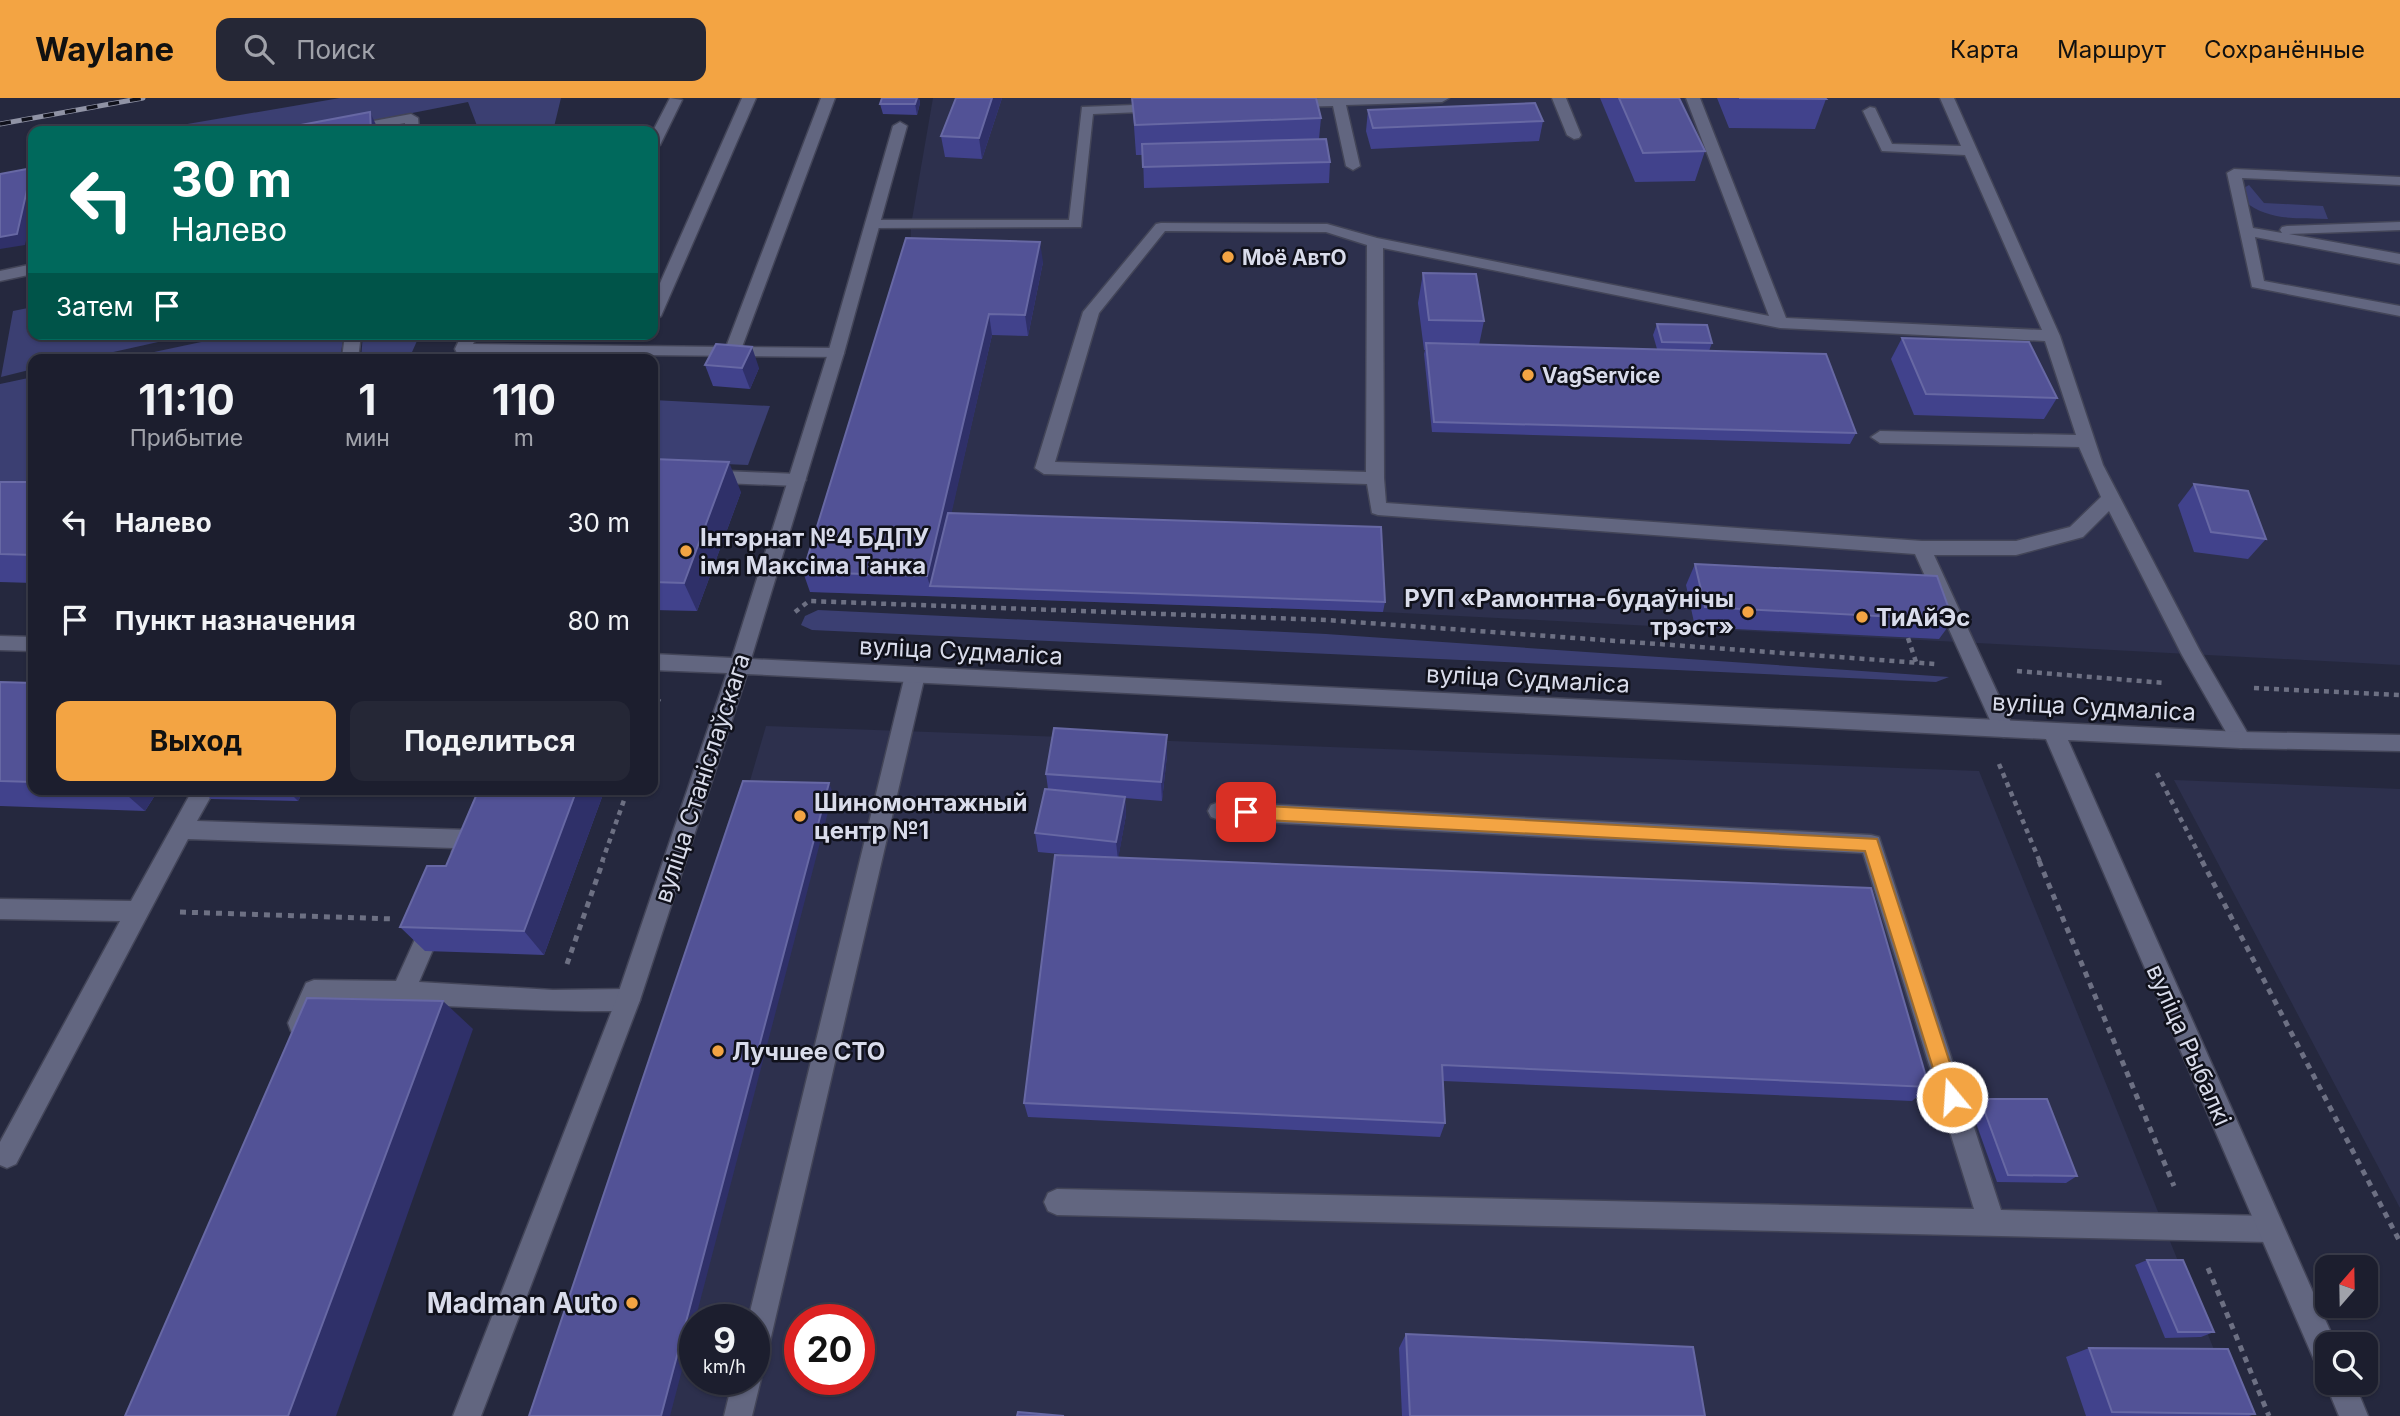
<!DOCTYPE html>
<html lang="ru">
<head>
<meta charset="utf-8">
<style>
  body { margin:0; font-family:Inter,sans-serif; background:#252736; color:#f1f3f6; height:100vh; display:flex; flex-direction:column; font-size:26px; white-space:nowrap }
  * { box-sizing:border-box; margin:0 }
  p { font-size:23px; color:#a0a2aa }
  .icon { flex:none; width:38px; height:38px; fill:none; stroke:currentColor; stroke-width:2; stroke-linecap:round; stroke-linejoin:round }
  .map { position:relative; flex:1; overflow:hidden }
  .details { position:absolute; left:28px; top:256px; width:630px; height:441px; display:flex; flex-direction:column; background:#1c1e2e; border-radius:14px; box-shadow:0 2px 5px #0004,0 0 0 2px #3a3c4a }
  .details>* { flex:none }
  .guide { position:absolute; left:28px; top:28px; width:630px; height:214px; border-radius:14px; box-shadow:0 2px 5px #0004,0 0 0 2px #3a3c4a; background:#00695c; color:#fff; overflow:hidden }
  .needle { width:46px; rotate:20deg }
  .tools { position:absolute; left:2315px; top:1157px; display:grid; gap:14px }
  .tools a { display:grid; place-items:center; width:63px; height:63px; border-radius:14px; background:#1c1e2e; box-shadow:0 2px 5px #0004,0 0 0 2px #3a3c4a; font-size:35px }
  .speed { position:absolute; left:679px; top:1206px; display:flex; gap:14px; font-size:35px; font-weight:700; text-align:center }
  .speed>* { display:grid; place-content:center; width:91px; height:91px; border-radius:50%; background:#1c1e2e; box-shadow:0 2px 5px #0004,0 0 0 2px #3a3c4a; line-height:1 }
  .speed small { font-size:18px; font-weight:400 }
  .speed .limit { border:10px solid #d22; background:#fff; color:#111 }
  .pin { position:absolute; display:grid; place-items:center; width:60px; height:60px; color:#fff; margin:-30px; border-radius:14px; box-shadow:0 4px 10px #0006 }
  .me { position:absolute; width:77px; margin:-38px; rotate:342deg; stroke-linejoin:round; filter:drop-shadow(0 0 5px #0008) }
  .turn { display:flex; align-items:center; gap:24px; height:147px; padding:0 28px; font-size:32px }
  .turn .icon { width:91px; height:91px; stroke-width:2.5 }
  .turn b { display:block; font-size:49px; line-height:60px }
  .then { display:flex; align-items:center; height:66px; padding:0 28px; background:#0003; gap:14px; font-size:26px }
  .eta { display:flex; justify-content:space-evenly; align-items:center; height:119px; text-align:center }
  .eta b { font-size:42px; font-weight:700; line-height:49px }
  .cta { display:flex; gap:14px; margin-top:auto; padding:14px 28px }
  .cta a { flex:1; height:80px; border-radius:14px; background:#f3a443; color:#111; font-size:28px; font-weight:700; line-height:80px; text-align:center }
  .cta a+a { background:#252736; color:#f1f3f6 }
  ul { padding:0; list-style:none }
  li { display:flex; align-items:center; gap:21px; height:98px; padding:0 28px }
  li div { flex:1 }
  li b { display:block; font-size:26px }
  li em { font-style:normal }
  header { display:flex; align-items:center; gap:42px; box-sizing:border-box; height:98px; padding:0 35px; background:#f3a443; color:#111 }
  header strong { font-size:33px }
  nav { display:flex; gap:38px; margin-inline-start:auto; font-size:24px }
  .search { width:490px; height:63px; background:#252736; display:flex; align-items:center; gap:18px; box-sizing:border-box; padding:0 24px; border-radius:14px; color:#a0a2aa; font-size:26px }
  .map>svg:first-child { display:block }
</style>
</head>
<body>
<header>
<strong>Waylane</strong>
<div class="search"><svg class="icon" aria-label="search" viewBox="0 0 24 24"><circle cx="10" cy="10" r="6"/><path d="M15 15l6 6"/></svg>Поиск</div>
<nav><a>Карта</a><a>Маршрут</a><a>Сохранённые</a></nav>
</header>
<div class="map">
<svg width="2400" height="1318" viewBox="0 0 2400 1318">
  <rect width="100%" height="100%" fill="#25283e"/>
  <g fill="#2d304d" fill-rule="evenodd">
    <path d="M933 0H2400V567L1383 514 810 494 910 161 911 127Z"/>
    <path d="M766 628 1979 673 2241 1318H539L747 693ZM695 1222H754V1281H695ZM800 1222H859V1281H800Z"/>
    <path d="M2174 682 2400 691V1110Z"/>
  </g>
  <g fill="#3b3f72">
    <path d="M340 0H561L553 33H479L468 4 321 33H158V31Z"/>
    <path d="M2249 87 2264 105 2323 108 2328 121C2298 120 2268 123 2244 103L2242 91Z"/>
    <path d="M33 209V236H194L82 261H33V271L1 279 13 213Z"/>
    <path d="M239 236H344L340 261H121Z"/>
    <path d="M363 236H420L409 261H361Z"/>
    <path d="M33 279V396L0 395V286Z"/>
    <path d="M653 302 770 308 748 367 653 363Z"/>
    <path d="M818 512 1326 536 1949 579 1936 584 812 532 801 527 805 518Z"/>
  </g>
  <g fill="none" stroke-linecap="round" stroke-linejoin="round">
    <g stroke="#434558" stroke-width="3">
      <g id="service">
        <path d="M670 0 682 2 660 47 653 51V33Z"/>
        <path d="M742 0H756L661 218 653 223V201Z"/>
        <path d="M821 0H835L742 249 836 250 842 251 844 255 842 259 457 255 455 251 462 236H478L473 246 726 249Z"/>
        <path d="M1320 0H1449L1442 4 1346 7 1360 68 1353 72 1346 68 1333 8 1290 9 1283 5 1290 1Z"/>
        <path d="M1552 0H1566L1581 37 1579 40 1574 41 1567 37Z"/>
        <path d="M1686 0H1700L1786 220 2042 232 1965 57 1882 53 1863 13 1870 9 1875 10 1892 46 1961 48 1940 0H1954L2060 238 2103 367 2200 553 2248 636 2251 642 2248 648 2241 650 2234 648 2182 557 2109 413 2083 439 2016 457H1934L2014 631 2011 637 2004 639 1997 637 1994 631 1915 456 1378 417 1372 415 1367 386 1044 376 1035 370 1083 214 1156 126 1161 125 1327 126 1377 140 1769 218ZM1165 133 1326 134 1367 147 1366 374 1055 364 1099 215ZM1383 150 1780 230 2045 243 2076 337 1880 333 1871 339 1880 345 2079 349 2101 399 2070 429 2016 443H1922L1386 405 1384 380Z"/>
        <path d="M1160 6 1165 7V13L1093 16 1081 129 873 130 866 126 873 122H1069L1082 9Z"/>
        <path d="M411 16 418 20 419 33H405V25L362 33H334L341 29Z"/>
        <path d="M2234 71 2400 79V87L2242 80 2253 130 2282 135 2280 132 2282 129 2287 128 2400 124V132L2289 136 2400 156V166L2255 139 2264 183 2400 208V218L2252 189 2227 75Z"/>
        <path d="M33 166V176L0 183V173Z"/>
        <path d="M345 236H361L358 261H342Z"/>
        <path d="M653 370 797 376 806 382 797 388 653 382Z"/>
        <path d="M915 569 922 572 925 577 768 1252 764 1262 754 1266V1222H748L905 577 908 572Z"/>
        <path d="M193 691H215L197 723 469 732 477 734 480 741 471 761 463 763 455 761 452 754 454 750 188 741 16 1066 7 1070 0 1067V1044L120 823 0 821V801L131 803Z"/>
        <path d="M1219 704 1871 737 1879 739 2001 1112 2269 1118 2278 1122 2282 1131 2278 1140 2269 1144 1057 1117 1048 1113 1044 1104 1048 1095 1057 1091 1974 1111 1863 755 1219 722 1211 719 1208 713 1211 707Z"/>
        <path d="M433 816 441 819 444 826 419 884 553 892 628 891 636 894 640 902 636 910 628 913C526 914 424 905 321 904L309 933 300 936 291 933 288 925 306 885 314 882 396 883 425 819Z"/>
        <path d="M754 1270 761 1281 752 1318H724L733 1281H754Z"/>
      </g>
    </g>
    <g stroke="#434558" stroke-width="3">
      <g id="minor">
        <path d="M900 24 907 28 844 255 751 561 2241 634 2400 637V653L2241 650 2068 642 2336 1246H2328V1275L2318 1271 2046 641 747 576 640 902 481 1318H453L616 902 727 575 653 572V556L732 560 828 255 893 28Z"/>
        <path d="M0 538 33 539V553L0 552Z"/>
        <path d="M2328 1278V1284H2354L2368 1318H2339L2325 1284Z"/>
      </g>
    </g>
    <g stroke="#6d7083" stroke-width="4.5" stroke-dasharray="5 5" stroke-linecap="butt">
      <path d="M795 514 809 503 1326 522 1935 566"/>
      <path d="M1908 540 1916 564"/>
      <path d="M2017 573 2165 585"/>
      <path d="M2254 590 2400 597"/>
      <path d="M653 622 659 601"/>
      <path d="M1999 666 2040 764"/>
      <path d="M2157 675 2203 764"/>
      <path d="M602 764 628 691"/>
    </g>
    <g stroke="#6d7083" stroke-width="5" stroke-dasharray="6 6" stroke-linecap="butt">
      <path d="M2039 763 2174 1088"/>
      <path d="M2202 763 2400 1144"/>
      <path d="M180 814 395 821"/>
      <path d="M567 866 603 763"/>
      <path d="M2208 1170 2269 1318"/>
    </g>
    <use href="#service" fill="#626680" fill-rule="evenodd"/>
    <use href="#minor" fill="#626680" fill-rule="evenodd"/>
    <g stroke="#9093a5" stroke-width="5">
      <path id="rail" d="M0 26 143 0"/>
    </g>
    <use href="#rail" stroke="#10111b" stroke-width="3.5" stroke-dasharray="11" stroke-linecap="butt"/>
  </g>
  <g fill="#41428c">
    <path d="M882 0H919L920 5 917 17 883 16 880 6Z"/>
    <path d="M956 0H1002L982 61 945 59 941 38Z"/>
    <path d="M1132 0 1321 20 1319 41 1330 64 1329 85 1144 90 1143 57H1136Z"/>
    <path d="M1600 0H1679L1705 53 1695 83 1635 84Z"/>
    <path d="M1717 0H1825L1826 1 1815 31 1729 30Z"/>
    <path d="M1368 12 1543 23 1539 43 1371 51 1366 33Z"/>
    <path d="M906 140 1043 164 1028 238 992 237 951 415 1385 504 1383 514 810 494 803 474Z"/>
    <path d="M1423 175 1484 223 1479 247 1657 251 1653 237 1657 226 1712 245 1709 253 1856 335 1850 346 1432 334 1424 256 1425 252H1424L1418 205Z"/>
    <path d="M1902 240 2057 300 2044 321 1914 317 1891 261Z"/>
    <path d="M705 267 759 270 750 291 713 288Z"/>
    <path d="M653 361 741 394 697 513 653 512Z"/>
    <path d="M0 384H33V485L0 484Z"/>
    <path d="M2194 386 2266 441 2248 461 2194 454 2178 407Z"/>
    <path d="M1695 466 1953 522 1939 541 1695 529 1686 487Z"/>
    <path d="M0 584 33 585V691H159L145 713 0 708Z"/>
    <path d="M1167 657 1162 703 1125 700 1126 717 1118 760 1929 989 1912 1003 1443 983 1445 1025 1440 1039 1028 1019 1024 1005 1082 758 1038 754 1035 735 1048 691 1046 676Z"/>
    <path d="M200 691H605L544 857 425 853 400 829 446 768 476 697 304 692 298 703 211 701Z"/>
    <path d="M1980 1001 2077 1078 2066 1085 1997 1084 1970 1008Z"/>
    <path d="M2147 1162 2214 1234 2201 1239 2165 1240 2135 1167Z"/>
    <path d="M1406 1236 1705 1318H1402L1399 1250Z"/>
    <path d="M2089 1250 2255 1316 2249 1318H2086L2066 1259Z"/>
  </g>
  <g fill="#2f3069">
    <path d="M917 0H919L920 5 917 17 915 6Z"/>
    <path d="M992 0H1002L982 61 979 40Z"/>
    <path d="M370 14 379 33H371Z"/>
    <path d="M32 70 33 71V112L25 147 0 151V139Z"/>
    <path d="M1040 144 1043 164 1028 238 1025 217Z"/>
    <path d="M989 216 992 237 935 488H930L927 478Z"/>
    <path d="M752 249 759 270 750 291 742 270Z"/>
    <path d="M729 364 741 394 697 513 684 485Z"/>
    <path d="M1167 637V657L1162 703 1161 684Z"/>
    <path d="M829 685 833 695 670 1318H661Z"/>
    <path d="M120 691H159L145 713Z"/>
    <path d="M286 691H303L304 692 298 703Z"/>
    <path d="M577 691H605L544 857 524 833Z"/>
    <path d="M1125 699 1126 717 1118 762 1116 744Z"/>
    <path d="M443 903 473 931 336 1318H288Z"/>
  </g>
  <g fill="#525296" stroke="#6768a4" stroke-width="2">
    <path d="M882 0H917L915 6H880Z"/>
    <path d="M956 0H992L979 40 941 38Z"/>
    <path d="M1132 0H1316L1321 20 1135 27Z"/>
    <path d="M1619 0H1679L1705 53 1643 55Z"/>
    <path d="M1739 0H1825L1826 1Z"/>
    <path d="M1535 5 1543 23 1373 30 1368 12Z"/>
    <path d="M370 14 371 33H269Z"/>
    <path d="M1326 41 1330 64 1143 69 1142 46Z"/>
    <path d="M32 70 17 136 0 139V76Z"/>
    <path d="M906 140 1040 144 1025 217 989 216 927 478 803 474Z"/>
    <path d="M1423 175 1476 176 1484 223 1429 222Z"/>
    <path d="M1657 226 1707 227 1712 245 1662 244Z"/>
    <path d="M1902 240 2029 244 2057 300 1926 296Z"/>
    <path d="M1426 245 1826 256 1856 335 1434 324Z"/>
    <path d="M716 246 752 249 742 270 705 267Z"/>
    <path d="M653 361 729 364 684 485 653 484Z"/>
    <path d="M0 384H33V457L0 456Z"/>
    <path d="M2194 386 2248 393 2266 441 2211 434Z"/>
    <path d="M948 415 1381 429 1385 504 930 488Z"/>
    <path d="M1695 466 1937 478 1953 522 1705 509Z"/>
    <path d="M0 584 33 585V684L0 683Z"/>
    <path d="M1054 630 1167 637 1161 684 1046 676Z"/>
    <path d="M743 683 829 685 661 1318H529Z"/>
    <path d="M479 691H577L524 833 400 829 427 768H446Z"/>
    <path d="M1045 691 1125 699 1116 744 1035 735Z"/>
    <path d="M1055 757 1871 790 1929 989 1442 967 1445 1025 1024 1005Z"/>
    <path d="M307 900 443 903 288 1318H125Z"/>
    <path d="M1980 1001H2047L2077 1078 2008 1077Z"/>
    <path d="M2147 1162H2183L2214 1234H2178Z"/>
    <path d="M1406 1236 1693 1249 1705 1318H1410Z"/>
    <path d="M2089 1250 2228 1251 2255 1316 2112 1314Z"/>
    <path d="M1018 1314 1064 1318H1017Z"/>
  </g>
  <path fill="#f3a443" stroke="#9e6b2c" stroke-width="2" d="M1246 707 1877 741 1961 999 1958 1006 1952 1008 1945 1006 1942 999 1865 753 1246 721 1240 719 1238 714 1240 709Z"/>
  <g fill="#f3a443" stroke="#10111b" stroke-width="2.5">
    <circle cx="1228" cy="159" r="7"/>
    <circle cx="1528" cy="277" r="7"/>
    <circle cx="686" cy="453" r="7"/>
    <circle cx="1748" cy="514" r="7"/>
    <circle cx="1862" cy="519" r="7"/>
    <circle cx="800" cy="718" r="7"/>
    <circle cx="718" cy="953" r="7"/>
    <circle cx="632" cy="1205" r="7"/>
  </g>
  <g text-anchor="middle" dominant-baseline="central" stroke-width="5" stroke-linejoin="round" paint-order="stroke">
    <g font-size="21" font-weight="bold" fill="#d9dceb" stroke="#10111b" text-anchor="start">
      <text x="1242" y="159">Моё АвтО</text>
      <text x="1542" y="277">VagService</text>
    </g>
    <g font-size="24" font-weight="bold" fill="#d9dceb" stroke="#10111b" text-anchor="start">
      <text x="700" y="439">Інтэрнат №4 БДПУ<tspan x="700" dy="28">імя Максіма Танка</tspan></text>
      <text x="1734" y="500" text-anchor="end">РУП «Рамонтна-будаўнічы<tspan x="1734" dy="28">трэст»</tspan></text>
      <text x="1876" y="519">ТиАйЭс</text>
      <text x="814" y="704">Шиномонтажный<tspan x="814" dy="28">центр №1</tspan></text>
      <text x="732" y="953">Лучшее СТО</text>
    </g>
    <g font-size="24" fill="#d9dceb" stroke="#10111b">
      <text transform="translate(961 553) rotate(3)">вуліца Судмаліса</text>
      <text transform="translate(1528 581) rotate(3)">вуліца Судмаліса</text>
      <text transform="translate(2094 609) rotate(3)">вуліца Судмаліса</text>
      <text transform="translate(702 680) rotate(-72)">вуліца Станіслаўскага</text>
      <text transform="translate(2189 947) rotate(66)">вуліца Рыбалкі</text>
    </g>
    <g font-size="28" font-weight="bold" fill="#d9dceb" stroke="#10111b" text-anchor="end">
      <text x="618" y="1205">Madman Auto</text>
    </g>
  </g>
</svg>
<div class="tools">
<a><svg class="needle" viewBox="-14 -14 28 28"><path d="M0-13l5 13h-10z" fill="#e53935"/><path d="M0 13l5-13h-10z" fill="#a0a2aa"/></svg></a>
<a><svg class="icon" aria-label="search" viewBox="0 0 24 24"><circle cx="10" cy="10" r="6"/><path d="M15 15l6 6"/></svg></a>
</div>
<div class="speed"><div>9<small>km/h</small></div><div class="limit">20</div></div>
<div class="pin" style="left:1246px;top:714px;background:#d93025"><svg class="icon" aria-label="arrive" viewBox="0 0 24 24"><path d="M6 21V4h12l-3 4 3 4H6"/></svg></div>
<svg class="me" style="left:1952px;top:999px" viewBox="-20 -20 40 40"><circle r="17" fill="#f3a443" stroke="#fff" stroke-width="3"/><path d="M0-11L8 9 0 5-8 9z" fill="#fff"/></svg>
<div class="guide">
<div class="turn"><svg class="icon" aria-label="left" viewBox="0 0 24 24"><path d="M17 20v-9H6M10 6l-5 5 5 5"/></svg><div><b>30 m</b>Налево</div></div>
<div class="then">Затем<svg class="icon" aria-label="arrive" viewBox="0 0 24 24"><path d="M6 21V4h12l-3 4 3 4H6"/></svg></div>
</div>
<section class="details">
<div class="eta">
<div><b>11:10</b><p>Прибытие</p></div>
<div><b>1</b><p>мин</p></div>
<div><b>110</b><p>m</p></div>
</div>
<ul>
<li><svg class="icon" aria-label="left" viewBox="0 0 24 24"><path d="M17 20v-9H6M10 6l-5 5 5 5"/></svg><div><b>Налево</b></div><em>30 m</em></li>
<li><svg class="icon" aria-label="arrive" viewBox="0 0 24 24"><path d="M6 21V4h12l-3 4 3 4H6"/></svg><div><b>Пункт назначения</b></div><em>80 m</em></li>
</ul>
<div class="cta"><a>Выход</a><a>Поделиться</a></div>
</section>
</div>
</body>
</html>
